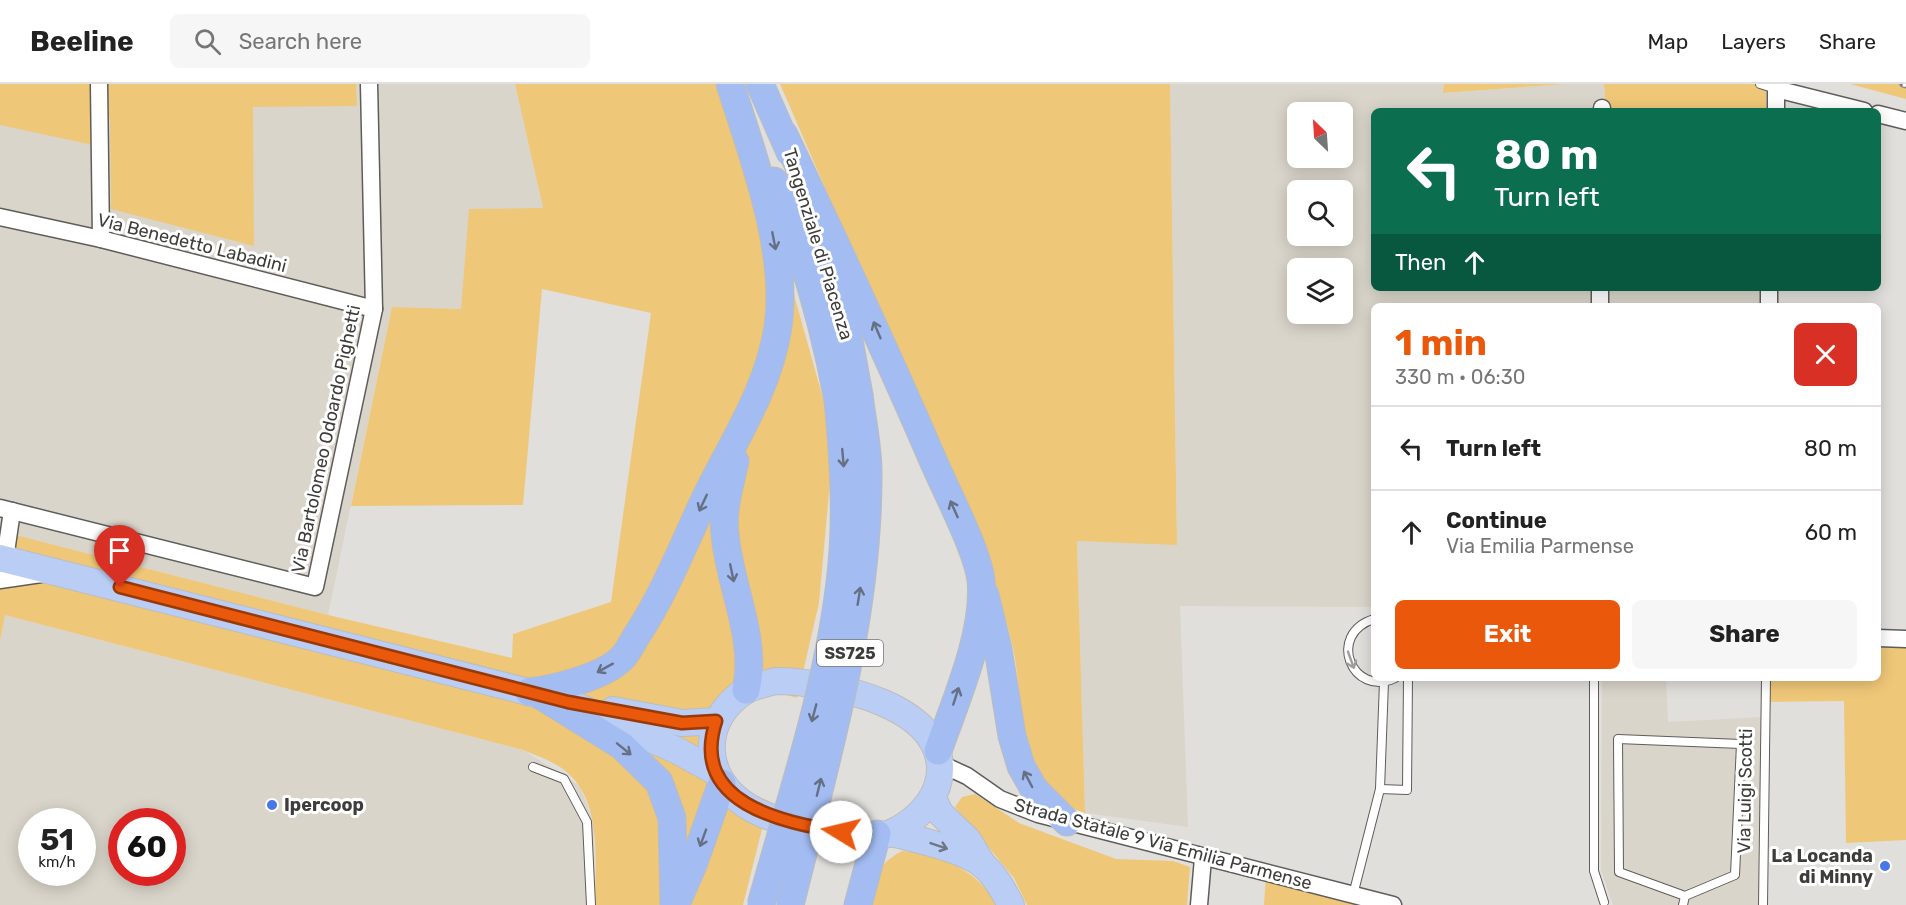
<!DOCTYPE html>
<html lang="en">
<head>
<meta charset="utf-8">
<style>
  body { margin:0; font-family:Rubik,sans-serif; background:#f6f6f6; color:#222; height:100vh; display:flex; flex-direction:column; font-size:22px; white-space:nowrap }
  * { box-sizing:border-box; margin:0 }
  p { font-size:20px; color:#767676 }
  .icon { flex:none; width:33px; height:33px; fill:none; stroke:currentColor; stroke-width:2; stroke-linecap:round; stroke-linejoin:round }
  .map { position:relative; flex:1; overflow:hidden }
  .sheet { position:absolute; left:1371px; top:219px; width:510px; height:378px; display:flex; flex-direction:column; background:#fff; border-radius:9px; box-shadow:0 3px 15px #0003 }
  .sheet>* { flex:none }
  .hud { position:absolute; left:1371px; top:24px; width:510px; height:183px; border-radius:9px; box-shadow:0 3px 15px #0003; background:#0b6e4f; color:#fff; overflow:hidden }
  .needle { width:39px; rotate:335deg }
  .controls { position:absolute; left:1287px; top:18px; display:grid; gap:12px }
  .controls a { display:grid; place-items:center; width:66px; height:66px; border-radius:9px; background:#fff; box-shadow:0 3px 15px #0003; font-size:30px }
  .speed { position:absolute; left:18px; top:724px; display:flex; gap:12px; font-size:30px; font-weight:700; text-align:center }
  .speed>* { display:grid; place-content:center; width:78px; height:78px; border-radius:50%; background:#fff; box-shadow:0 3px 15px #0003; line-height:1 }
  .speed small { font-size:15px; font-weight:400 }
  .speed .limit { border:9px solid #d22; background:#fff; color:#111 }
  .pin { position:absolute; display:grid; place-items:center; width:51px; height:51px; color:#fff; margin:-62px -26px; border-radius:50% 50% 50% 0; rotate:-45deg; box-shadow:0 0 6px #0007 }
  .pin .icon { rotate:45deg }
  .me { position:absolute; width:66px; margin:-33px; rotate:279deg; stroke-linejoin:round; filter:drop-shadow(0 0 4px #0008) }
  .turn { display:flex; align-items:center; gap:21px; height:126px; padding:0 24px; font-size:27px }
  .turn .icon { width:78px; height:78px; stroke-width:2.5 }
  .turn b { display:block; font-size:42px; line-height:51px }
  .then { display:flex; align-items:center; height:57px; padding:0 24px; background:#0003; gap:12px; font-size:22px }
  .round { display:grid; place-items:center; flex:none; width:63px; height:63px; border-radius:9px; background:#f6f6f6 }
  .headline { display:flex; align-items:center; justify-content:space-between; height:102px; padding:0 24px }
  h1 { font-size:36px; font-weight:700; line-height:45px; color:#ea580c }
  .action { display:flex; gap:12px; margin-top:auto; padding:12px 24px }
  .action a { flex:1; height:69px; border-radius:9px; background:#ea580c; color:#fff; font-size:24px; font-weight:700; line-height:69px; text-align:center }
  .action a+a { background:#f6f6f6; color:#222 }
  ul { padding:0; list-style:none }
  li { display:flex; align-items:center; gap:18px; height:84px; padding:0 24px; border-top:2px solid #e0e0e0 }
  li div { flex:1 }
  li b { display:block; font-size:22px }
  li em { font-style:normal }
  header { display:flex; align-items:center; gap:36px; box-sizing:border-box; height:84px; padding:0 30px; background:#fff; border-bottom:2px solid #e0e0e0 }
  header strong { font-size:28px }
  nav { display:flex; gap:33px; margin-inline-start:auto; font-size:21px }
  .search { width:420px; height:54px; background:#f6f6f6; display:flex; align-items:center; gap:15px; box-sizing:border-box; padding:0 21px; border-radius:9px; color:#767676; font-size:22px }
  .map>svg:first-child { display:block }
</style>
</head>
<body>
<header>
<strong>Beeline</strong>
<div class="search"><svg class="icon" aria-label="search" viewBox="0 0 24 24"><circle cx="10" cy="10" r="6"/><path d="M15 15l6 6"/></svg>Search here</div>
<nav><a>Map</a><a>Layers</a><a>Share</a></nav>
</header>
<div class="map">
<svg width="1906" height="821" viewBox="0 0 1906 821">
  <rect width="100%" height="100%" fill="#e1dfdb"/>
  <g fill="#dad5ca" fill-rule="evenodd">
    <path d="M0 0H515L543 124 461 225 392 223 328 531 0 447Z"/>
    <path d="M1170 0H1444V9L1565 0H1604L1606 27H1374V204H1766V222H1374V523L1180 522 1188 743 1085 729 1077 457 1177 460ZM1298 28H1342V74H1298ZM1298 106H1342V152H1298ZM1298 184H1342V230H1298Z"/>
    <path d="M5 531 523 666 580 702 594 740 595 821H0V557ZM32 738H82V789H32ZM122 738H172V789H122Z"/>
    <path d="M1666 596 1668 638 1764 633 1762 821H1613L1601 786 1602 597Z"/>
  </g>
  <g fill="#efc778">
    <path d="M0 0H356L357 22 253 23 254 162 111 125 110 33 93 61 0 41Z"/>
    <path d="M515 0H722L772 132 834 354 819 519 797 614C789 612 777 608 769 609 733 614 715 656 728 688 734 702 755 712 769 717L743 821H595C595 776 604 712 560 683 549 676 535 671 523 666L5 531 0 557V447L328 531 512 574 513 550 611 518 651 229 542 205 523 421 351 422 392 223 461 225 469 125 543 124Z"/>
    <path d="M780 0H1170L1177 461 1077 457 1085 729C1015 708 1025 621 1013 564 1007 538 999 513 992 488Z"/>
    <path d="M1444 0H1565L1443 9Z"/>
    <path d="M1604 0H1766V27H1606Z"/>
    <path d="M1850 0H1906V15Z"/>
    <path d="M1878 554 1906 555V756L1846 759 1844 617 1765 618 1766 594H1878Z"/>
    <path d="M975 710 1019 739 1116 775 1173 777 1190 783 1187 821H1027L1014 794 955 723 962 713Z"/>
    <path d="M902 767C941 771 977 785 997 821H868C875 794 876 781 902 767Z"/>
    <path d="M1266 790 1371 821H1264Z"/>
  </g>
  <g fill="none" stroke-linecap="round" stroke-linejoin="round">
    <g stroke="#5f5d5a" stroke-width="10">
      <g id="service">
        <path d="M1760 0 1776 5"/>
        <path d="M1374 535C1326 550 1352 614 1395 594"/>
        <path d="M1594 594V787L1604 818"/>
        <path d="M533 683 564 695 587 738 591 821"/>
        <path d="M1380 705 1407 706 1408 594"/>
        <path d="M1353 811 1380 705 1384 598"/>
        <path d="M1683 821 1685 812 1735 791 1741 660 1618 655 1619 788 1685 812"/>
        <path d="M1763 821 1766 594"/>
      </g>
    </g>
    <g stroke="#5f5d5a" stroke-width="19">
      <g id="minor">
        <path d="M99 0 101 155"/>
        <path d="M1602 27V24"/>
        <path d="M1776 27V5L1864 27"/>
        <path d="M1878 30 1906 37"/>
        <path d="M0 133 101 155 374 225"/>
        <path d="M1600 222V204"/>
        <path d="M1769 222V204"/>
        <path d="M0 424 315 503 374 225 369 0"/>
        <path d="M5 475 12 427"/>
        <path d="M0 496 41 490"/>
        <path d="M1878 554 1906 555"/>
        <path d="M941 680 967 692 1000 715 1038 730 1393 821"/>
        <path d="M1199 821 1203 774"/>
      </g>
    </g>
    <g stroke="#bdbdbc" stroke-width="28">
      <g id="primary">
        <path d="M0 474 568 618 678 667 716 688"/>
        <path d="M775 597C828 597 952 621 939 695 935 718 914 738 893 748 879 755 854 750 839 748 807 743 767 738 740 717 700 686 703 634 745 607 753 602 766 600 775 597Z"/>
        <path d="M613 626 682 639 716 637"/>
        <path d="M933 714 940 729 968 756 983 781"/>
        <path d="M891 749C918 756 964 765 984 782 996 792 1004 808 1011 821"/>
      </g>
    </g>
    <g stroke="#bdbdbc" stroke-width="29">
      <g id="trunk">
        <path d="M760 0 790 68"/>
        <path d="M784 51C835 158 885 265 932 374 945 405 977 465 981 496 986 549 955 618 938 667"/>
        <path d="M774 97C803 168 824 240 838 316"/>
        <path d="M823 164 845 234 859 311"/>
        <path d="M735 377C730 401 722 425 725 450 729 501 758 555 746 606"/>
        <path d="M985 511 998 565 1012 652 1021 682 1034 705 1067 738"/>
        <path d="M529 608C554 605 604 593 622 574 628 568 632 559 637 551 664 510 683 462 704 417 731 360 768 308 778 243 789 167 753 72 730 0"/>
        <path d="M540 611 622 662 659 698 672 734 674 821"/>
        <path d="M679 813 693 781 722 699"/>
        <path d="M858 821 877 750"/>
      </g>
    </g>
    <use href="#service" stroke="#fff" stroke-width="8"/>
    <use href="#minor" stroke="#fff" stroke-width="16"/>
    <use href="#primary" stroke="#bacdf5" stroke-width="26"/>
    <use href="#trunk" stroke="#a3bcf2" stroke-width="27"/>
    <g stroke="#7f7e7c" stroke-width="7">
      <path id="rail" d="M1903 0 1906 1"/>
    </g>
    <use href="#rail" stroke="#fff" stroke-width="4.5" stroke-dasharray="14" stroke-linecap="butt"/>
    <g stroke="#bdbdbc" stroke-width="29" stroke-linecap="butt">
      <g id="trunk-bridge">
        <path d="M761 821C792 709 831 596 842 480 847 425 843 370 838 316"/>
        <path d="M790 821C825 679 869 536 868 388 868 363 862 336 859 311"/>
      </g>
    </g>
    <use href="#trunk-bridge" stroke="#a3bcf2" stroke-width="27"/>
  </g>
  <defs><path id="oneway-shaft" d="M-6 0H5M1.5-3L5.5 0L1.5 3" fill="none" stroke-width="1.6" stroke-linecap="round" stroke-linejoin="round" transform="scale(1.5)"/></defs>
  <g stroke="#667084">
    <use href="#oneway-shaft" transform="translate(774 157) rotate(79)"/>
    <use href="#oneway-shaft" transform="translate(877 246) rotate(-113)"/>
    <use href="#oneway-shaft" transform="translate(843 374) rotate(85)"/>
    <use href="#oneway-shaft" transform="translate(703 419) rotate(115)"/>
    <use href="#oneway-shaft" transform="translate(954 425) rotate(-114)"/>
    <use href="#oneway-shaft" transform="translate(732 489) rotate(78)"/>
    <use href="#oneway-shaft" transform="translate(859 512) rotate(-81)"/>
    <use href="#oneway-shaft" transform="translate(605 584) rotate(151)"/>
    <use href="#oneway-shaft" transform="translate(956 612) rotate(-72)"/>
    <use href="#oneway-shaft" transform="translate(814 629) rotate(105)"/>
    <use href="#oneway-shaft" transform="translate(624 665) rotate(39)"/>
    <use href="#oneway-shaft" transform="translate(1028 695) rotate(-118)"/>
    <use href="#oneway-shaft" transform="translate(819 703) rotate(-76)"/>
    <use href="#oneway-shaft" transform="translate(703 754) rotate(110)"/>
  </g>
  <use stroke="#9e9e9d" href="#oneway-shaft" transform="translate(1351 576) rotate(70)"/>
  <use stroke="#6f7785" href="#oneway-shaft" transform="translate(939 762) rotate(19)"/>
  <g fill="none" stroke-linecap="round" stroke-linejoin="round">
    <g stroke="#983908" stroke-width="15">
      <path id="route" d="M120 503 568 618 682 639 716 637C689 719 781 738 841 748"/>
    </g>
    <use href="#route" stroke="#ea580c" stroke-width="10"/>
  </g>
  <g fill="#4977ea" stroke="#fff" stroke-width="2">
    <circle cx="272" cy="721" r="6"/>
    <circle cx="1885" cy="782" r="6"/>
  </g>
  <g text-anchor="middle" dominant-baseline="central" stroke-width="6" stroke-linejoin="round" paint-order="stroke">
    <rect fill="#fff" stroke="#777776" stroke-width="1.5" x="817" y="556" width="66" height="26" rx="4.5"/>
    <g font-size="16" font-weight="bold" fill="#3d3d3b">
      <text x="850" y="569">SS725</text>
    </g>
    <g font-size="18" fill="#3d3d3b" stroke="#fff">
      <text transform="translate(192 159) rotate(14)">Via Benedetto Labadini</text>
      <text transform="translate(818 160) rotate(73)">Tangenziale di Piacenza</text>
      <text transform="translate(326 355) rotate(-78)">Via Bartolomeo Odoardo Pighetti</text>
      <text transform="translate(1745 707) rotate(-89)">Via Luigi Scotti</text>
      <text transform="translate(1163 760) rotate(15)">Strada Statale 9 Via Emilia Parmense</text>
    </g>
    <g font-size="18" font-weight="bold" fill="#3d3d3b" stroke="#fff" text-anchor="start">
      <text x="284" y="721">Ipercoop</text>
      <text x="1873" y="772" text-anchor="end">La Locanda<tspan x="1873" dy="21">di Minny</tspan></text>
    </g>
  </g>
</svg>
<div class="controls">
<a><svg class="needle" viewBox="-14 -14 28 28"><path d="M0-13l5 13h-10z" fill="#e53935"/><path d="M0 13l5-13h-10z" fill="#767676"/></svg></a>
<a><svg class="icon" aria-label="search" viewBox="0 0 24 24"><circle cx="10" cy="10" r="6"/><path d="M15 15l6 6"/></svg></a>
<a><svg class="icon" aria-label="layers" viewBox="0 0 24 24"><path d="M12 4l9 5-9 5-9-5zM3 14l9 5 9-5"/></svg></a>
</div>
<div class="speed"><div>51<small>km/h</small></div><div class="limit">60</div></div>
<div class="pin" style="left:120px;top:503px;background:#d93025"><svg class="icon" aria-label="arrive" viewBox="0 0 24 24"><path d="M6 21V4h12l-3 4 3 4H6"/></svg></div>
<svg class="me" style="left:841px;top:748px" viewBox="-20 -20 40 40"><circle r="19" fill="#fff"/><path d="M0-13L10 11 0 6-10 11z" fill="#ea580c"/></svg>
<div class="hud">
<div class="turn"><svg class="icon" aria-label="left" viewBox="0 0 24 24"><path d="M17 20v-9H6M10 6l-5 5 5 5"/></svg><div><b>80 m</b>Turn left</div></div>
<div class="then">Then<svg class="icon" aria-label="ahead" viewBox="0 0 24 24"><path d="M12 20V5M6 11l6-6 6 6"/></svg></div>
</div>
<section class="sheet">
<div class="headline"><div><h1>1 min</h1><p>330 m · 06:30</p></div><a class="round" style="background:#d93025;color:#fff"><svg class="icon" aria-label="close" viewBox="0 0 24 24"><path d="M6 6l12 12M18 6L6 18"/></svg></a></div>
<ul>
<li><svg class="icon" aria-label="left" viewBox="0 0 24 24"><path d="M17 20v-9H6M10 6l-5 5 5 5"/></svg><div><b>Turn left</b></div><em>80 m</em></li>
<li><svg class="icon" aria-label="ahead" viewBox="0 0 24 24"><path d="M12 20V5M6 11l6-6 6 6"/></svg><div><b>Continue</b><p>Via Emilia Parmense</p></div><em>60 m</em></li>
</ul>
<div class="action"><a>Exit</a><a>Share</a></div>
</section>
</div>
</body>
</html>
